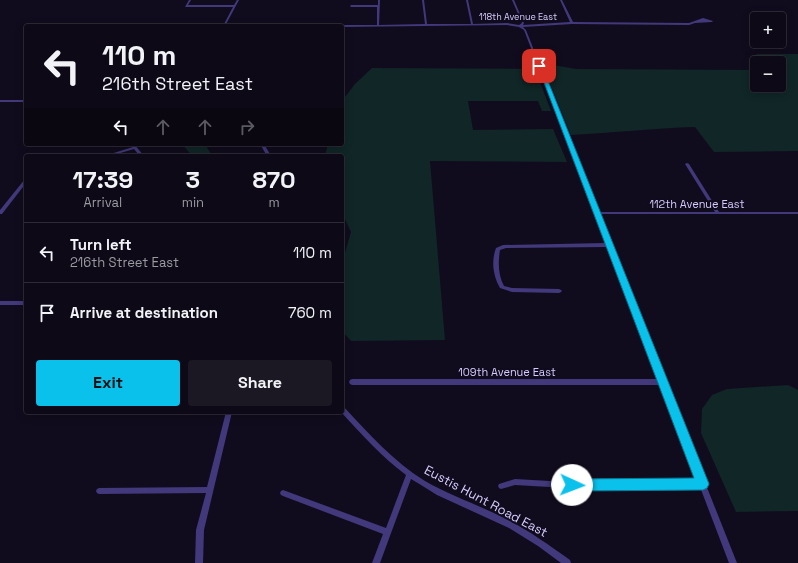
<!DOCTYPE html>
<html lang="en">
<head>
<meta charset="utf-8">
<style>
  body { margin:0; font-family:"Space Grotesk",sans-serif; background:#1b1723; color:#f1f3f6; height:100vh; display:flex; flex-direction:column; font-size:15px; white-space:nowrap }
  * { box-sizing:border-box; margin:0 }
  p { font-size:13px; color:#9a9aa1 }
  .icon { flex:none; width:22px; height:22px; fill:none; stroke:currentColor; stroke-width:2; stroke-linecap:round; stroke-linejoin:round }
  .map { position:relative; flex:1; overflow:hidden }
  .panel { position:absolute; left:24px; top:154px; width:320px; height:260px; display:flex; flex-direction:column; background:#0d0916; border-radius:4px; box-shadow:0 2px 10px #0003,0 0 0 1px #2d2a35 }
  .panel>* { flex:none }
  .banner { position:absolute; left:24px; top:24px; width:320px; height:122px; border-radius:4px; box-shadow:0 2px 10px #0003,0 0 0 1px #2d2a35; background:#0d0916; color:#f1f3f6; overflow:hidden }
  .tools { position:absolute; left:750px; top:12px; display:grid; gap:8px }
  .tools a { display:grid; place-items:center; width:36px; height:36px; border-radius:4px; background:#0d0916; box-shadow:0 2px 10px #0003,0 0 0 1px #2d2a35; font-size:20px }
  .pin { position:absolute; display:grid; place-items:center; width:34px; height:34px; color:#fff; margin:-17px; border-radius:8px; box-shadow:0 2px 6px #0006 }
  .me { position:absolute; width:44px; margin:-22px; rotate:92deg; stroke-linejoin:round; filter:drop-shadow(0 0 3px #0008) }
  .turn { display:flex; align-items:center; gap:14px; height:84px; padding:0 12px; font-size:18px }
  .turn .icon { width:52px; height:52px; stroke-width:2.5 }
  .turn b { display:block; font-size:28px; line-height:34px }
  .lanes { display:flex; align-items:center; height:38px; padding:0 12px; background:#0003; justify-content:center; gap:20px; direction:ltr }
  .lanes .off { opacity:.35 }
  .eta { display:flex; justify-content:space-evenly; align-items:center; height:68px; text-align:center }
  .eta b { font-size:24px; font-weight:700; line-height:28px }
  .cta { display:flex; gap:8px; margin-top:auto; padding:8px 12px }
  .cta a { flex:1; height:46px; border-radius:4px; background:#09c1eb; color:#111; font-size:16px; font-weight:700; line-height:46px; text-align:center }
  .cta a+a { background:#1b1723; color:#f1f3f6 }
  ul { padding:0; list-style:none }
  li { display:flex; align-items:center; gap:12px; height:60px; padding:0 12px; border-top:1px solid #2d2a35 }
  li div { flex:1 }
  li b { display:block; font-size:15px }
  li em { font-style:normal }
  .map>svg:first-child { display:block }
</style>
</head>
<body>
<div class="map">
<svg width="798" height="563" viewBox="0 0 798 563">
  <rect width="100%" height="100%" fill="#110c1d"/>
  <g fill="#102627">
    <path d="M756 54H798V151L714 152 695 127C654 128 613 133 571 135L542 63 576 69 757 70V85H779V63H765Z"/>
    <path d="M372 68 535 69 551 111H542L538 101H468L473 130 553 129 567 162 430 161 445 340 351 341 342 331V263L351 232 342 213V156H325L328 144H342V101L355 84Z"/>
    <path d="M182 144H205L212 156H192Z"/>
    <path d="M788 385 798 390V511L736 512 701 433 702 409 712 395 727 389Z"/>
  </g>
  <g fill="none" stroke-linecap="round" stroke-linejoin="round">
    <g fill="#41397b" fill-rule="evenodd">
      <path d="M189 0H191L188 5H234L237 0H239L225 26H223L233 7H185Z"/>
      <path d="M378 0H380L379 25 425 24 422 0H424L427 24H471L466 0H468L473 24 507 23 519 25 522 23 512 0H514L524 23 523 25 570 22 560 0H562L573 22 689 23 703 18 713 21 712 22 695 23 689 25 572 24 523 27 526 30 598 212H715L685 164 687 163 689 164 719 212H798V214H599L611 244 612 245V246L704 481 706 484V485L737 563H729L700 487 584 489 515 485 501 489 499 488 498 486 499 484 515 479 584 483 698 481 660 385H352L350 384 349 382 350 380 352 379H658L607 247 506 248 500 250C498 262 498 275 504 286L512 288 559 289 561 290 562 291 561 292 559 293 512 292 500 288C493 276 491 261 496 248L503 245 606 243 524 30 519 27 507 25 342 27V26H341L342 25H377V7H351L350 6 351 5H378Z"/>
      <rect x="0" y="100" width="26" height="2"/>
      <path d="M130 144H134L144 156H140L134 149 110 156H104L133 147Z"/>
      <path d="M260 144H264L271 156H267Z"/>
      <path d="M25 179H26V183L2 214H0V210Z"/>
      <rect x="0" y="301" width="26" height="4"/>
      <path d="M342 406 344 407C369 434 394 462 425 481 451 496 479 505 506 519 528 530 549 545 570 560L571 563H561L538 546 509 528 437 495 421 485 411 479 380 563H372L383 534 283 496 281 495 280 493 281 491 283 490 386 528 406 475C382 457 361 434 341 412H342Z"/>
      <path d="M226 412H232L204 530 203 563H195L196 530 206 493 99 494 97 493 96 491 97 489 99 488 207 487Z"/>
    </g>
  </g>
  <path fill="#09c1eb" stroke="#067d99" d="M537 64 542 66 709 484 707 488 703 490 572 491 568 490 566 485 568 481 572 479 694 478Z"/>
  <g text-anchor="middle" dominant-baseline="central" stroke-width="4" stroke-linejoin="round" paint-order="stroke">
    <g font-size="9" fill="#d5cbfd" stroke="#110c1d">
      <text x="518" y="17">118th Avenue East</text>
    </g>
    <g font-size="11" fill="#d5cbfd" stroke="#110c1d">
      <text x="697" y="204">112th Avenue East</text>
      <text x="507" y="372">109th Avenue East</text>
    </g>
    <g font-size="13" fill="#d5cbfd" stroke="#110c1d">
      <text transform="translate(486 501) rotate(28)">Eustis Hunt Road East</text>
    </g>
  </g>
</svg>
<div class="tools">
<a>+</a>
<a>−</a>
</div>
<div class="pin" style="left:539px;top:66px;background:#d93025"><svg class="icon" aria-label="arrive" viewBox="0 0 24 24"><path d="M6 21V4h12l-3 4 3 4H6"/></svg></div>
<svg class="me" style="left:572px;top:485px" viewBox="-20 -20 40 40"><circle r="19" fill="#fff"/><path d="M0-13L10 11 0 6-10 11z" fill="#09c1eb"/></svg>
<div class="banner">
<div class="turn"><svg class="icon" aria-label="left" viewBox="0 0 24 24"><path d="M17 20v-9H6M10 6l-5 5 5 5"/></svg><div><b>110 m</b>216th Street East</div></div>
<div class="lanes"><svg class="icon" aria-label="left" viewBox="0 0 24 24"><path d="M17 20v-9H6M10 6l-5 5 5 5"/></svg><svg class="icon off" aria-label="ahead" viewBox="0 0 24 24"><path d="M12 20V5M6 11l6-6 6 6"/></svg><svg class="icon off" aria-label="ahead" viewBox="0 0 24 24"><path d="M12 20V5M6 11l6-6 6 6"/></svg><svg class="icon off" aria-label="right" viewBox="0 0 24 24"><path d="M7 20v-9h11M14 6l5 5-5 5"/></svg></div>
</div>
<section class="panel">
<div class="eta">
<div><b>17:39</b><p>Arrival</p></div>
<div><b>3</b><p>min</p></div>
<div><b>870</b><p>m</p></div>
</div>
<ul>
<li><svg class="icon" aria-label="left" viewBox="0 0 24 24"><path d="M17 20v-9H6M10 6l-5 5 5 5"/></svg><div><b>Turn left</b><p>216th Street East</p></div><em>110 m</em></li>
<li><svg class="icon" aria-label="arrive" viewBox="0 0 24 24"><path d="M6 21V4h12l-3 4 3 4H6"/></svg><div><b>Arrive at destination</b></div><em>760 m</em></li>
</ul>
<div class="cta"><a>Exit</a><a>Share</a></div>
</section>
</div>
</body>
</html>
